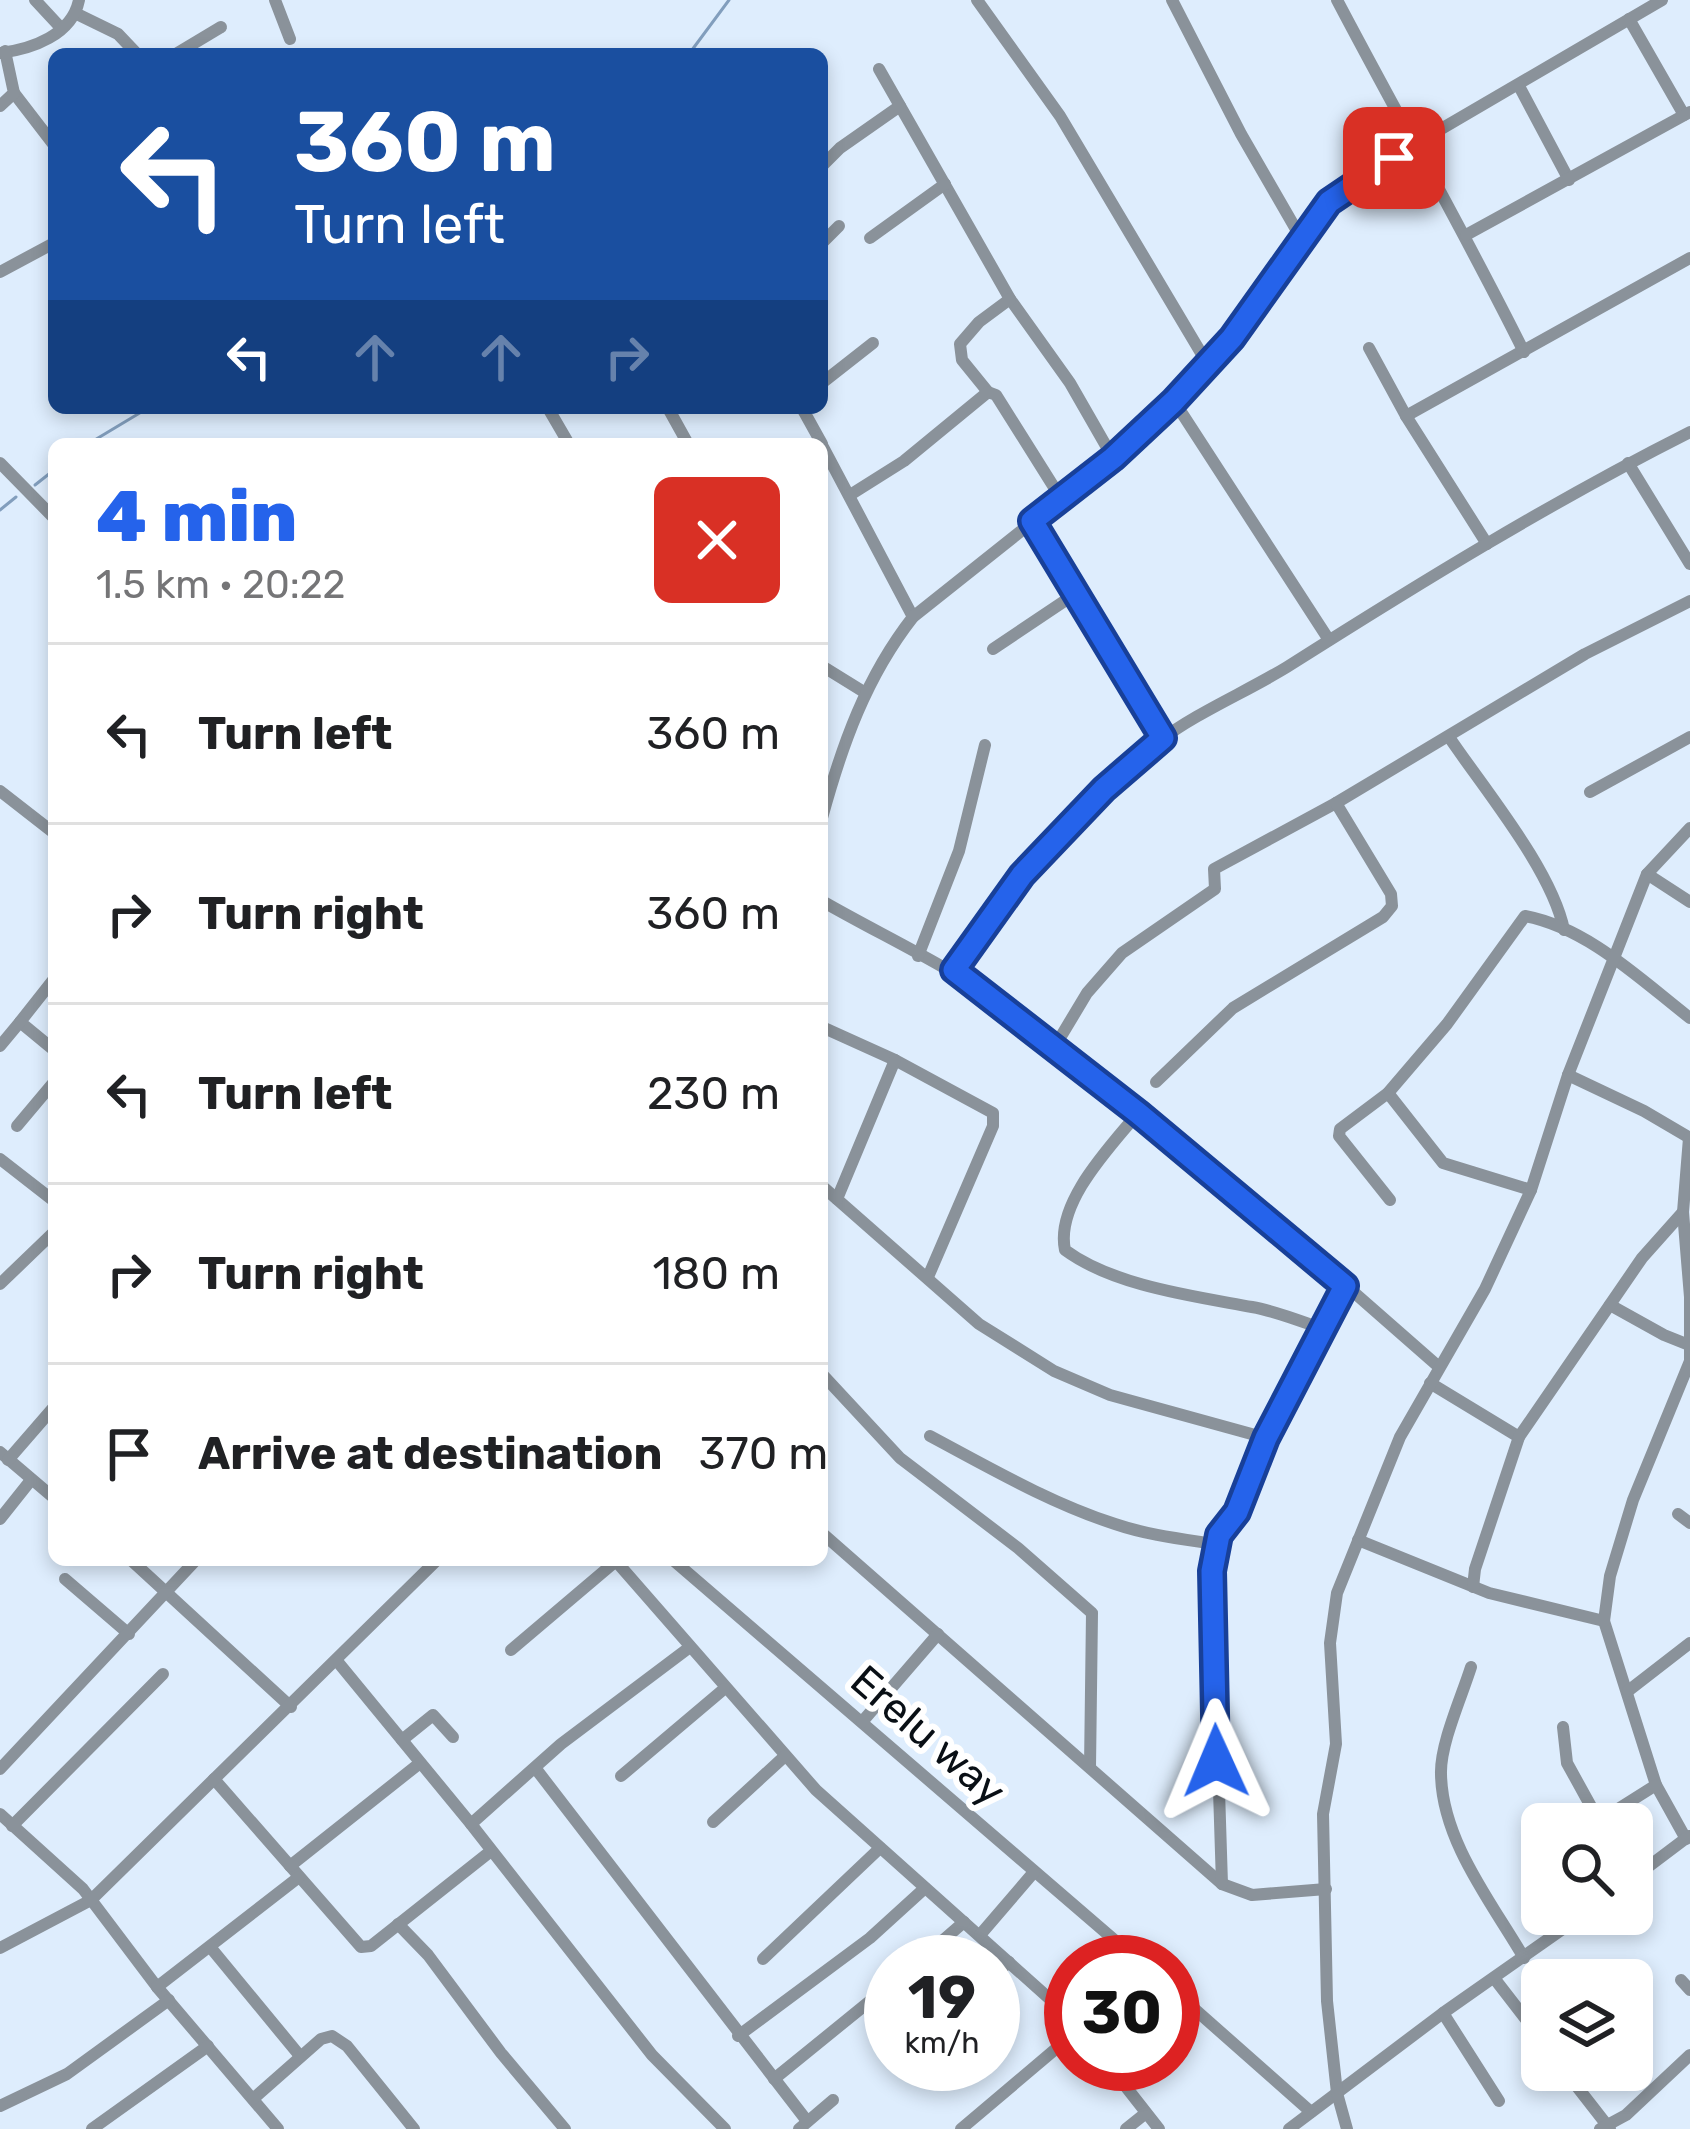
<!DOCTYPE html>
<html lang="en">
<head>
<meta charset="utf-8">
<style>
  body { margin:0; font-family:Rubik,sans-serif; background:#f6f6f6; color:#202124; height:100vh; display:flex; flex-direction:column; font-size:45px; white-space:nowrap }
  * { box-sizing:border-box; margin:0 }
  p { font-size:39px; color:#757577 }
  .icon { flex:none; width:66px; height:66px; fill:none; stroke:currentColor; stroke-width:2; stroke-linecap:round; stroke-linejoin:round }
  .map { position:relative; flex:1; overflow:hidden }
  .side { position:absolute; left:48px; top:438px; width:780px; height:1128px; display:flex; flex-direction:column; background:#fff; border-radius:18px; box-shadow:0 6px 18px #0003 }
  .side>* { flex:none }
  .banner { position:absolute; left:48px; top:48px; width:780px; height:366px; border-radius:18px; box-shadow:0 6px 18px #0003; background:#1a4fa0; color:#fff; overflow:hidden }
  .controls { position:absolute; left:1521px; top:1803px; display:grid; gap:24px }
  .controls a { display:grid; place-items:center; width:132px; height:132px; border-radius:18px; background:#fff; box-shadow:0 6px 18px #0003; font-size:60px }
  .speed { position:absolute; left:864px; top:1935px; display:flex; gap:24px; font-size:60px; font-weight:700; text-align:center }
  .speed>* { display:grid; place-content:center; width:156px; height:156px; border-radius:50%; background:#fff; box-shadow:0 6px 18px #0003; line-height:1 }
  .speed small { font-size:30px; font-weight:400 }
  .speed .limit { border:18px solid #d22; background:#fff; color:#111 }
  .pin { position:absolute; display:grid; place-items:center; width:102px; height:102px; color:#fff; margin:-51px; border-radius:24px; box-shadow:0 6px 18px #0006 }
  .me { position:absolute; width:132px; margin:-66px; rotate:359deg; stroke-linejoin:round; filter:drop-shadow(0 0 9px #0008) }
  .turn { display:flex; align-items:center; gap:42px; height:252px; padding:0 48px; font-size:54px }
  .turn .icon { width:156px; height:156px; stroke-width:2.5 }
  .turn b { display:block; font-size:84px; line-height:102px }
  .lanes { display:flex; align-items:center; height:114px; padding:0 48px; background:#0003; justify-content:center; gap:60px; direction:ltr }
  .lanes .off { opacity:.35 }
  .round { display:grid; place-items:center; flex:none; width:126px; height:126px; border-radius:18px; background:#f6f6f6 }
  .head { display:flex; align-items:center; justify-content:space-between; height:204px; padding:0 48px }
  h1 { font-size:72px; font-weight:800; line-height:90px; color:#2563eb }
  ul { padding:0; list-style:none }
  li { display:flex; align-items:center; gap:36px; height:180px; padding:0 48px; border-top:3px solid #e0e0e0 }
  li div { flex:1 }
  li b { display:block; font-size:45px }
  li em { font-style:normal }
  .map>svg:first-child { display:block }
</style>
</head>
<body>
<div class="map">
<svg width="1690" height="2129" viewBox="0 0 1690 2129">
  <rect width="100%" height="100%" fill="#deedfd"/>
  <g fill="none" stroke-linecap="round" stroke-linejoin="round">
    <g stroke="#829ebd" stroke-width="3">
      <path d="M689 54 729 0"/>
      <path d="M88 444 148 408"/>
      <path d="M35 485 54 470"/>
      <path d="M0 510 16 497"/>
    </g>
    <g stroke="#8a929a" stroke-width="12">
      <path d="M35 0 61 28"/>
      <path d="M275 0 290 39"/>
      <path d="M977 0 1060 116 1207 363"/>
      <path d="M1172 0 1241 134 1301 238"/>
      <path d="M1337 0C1399 118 1465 233 1524 352"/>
      <path d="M77 14 118 34 137 54"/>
      <path d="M1629 19 1684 115"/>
      <path d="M0 53C32 49 72 35 79 0"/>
      <path d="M176 54 221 27"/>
      <path d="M879 69 1010 299 1070 383 1113 458"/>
      <path d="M1519 86 1569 180"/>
      <path d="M14 93 54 145"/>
      <path d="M0 106 14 93 5 51"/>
      <path d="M822 166 840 148 900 106"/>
      <path d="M1466 235 1690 112"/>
      <path d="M870 238 945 184"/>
      <path d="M822 243 839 226"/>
      <path d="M0 272 54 243"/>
      <path d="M1369 348 1406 416 1487 544"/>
      <path d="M822 383 873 343"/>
      <path d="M988 392 962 360 960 344 979 322 1010 299"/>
      <path d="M1174 401 1329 640"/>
      <path d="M548 408 569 444"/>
      <path d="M668 408 688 444"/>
      <path d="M802 408 822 444"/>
      <path d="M1406 416 1690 258"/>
      <path d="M822 445 913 617"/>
      <path d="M0 463 54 518"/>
      <path d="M1628 463 1690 564"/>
      <path d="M850 495 904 461 988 392 996 395 1062 500"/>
      <path d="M1032 521 1163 738"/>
      <path d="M993 649 1078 592"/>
      <path d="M822 666 864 692"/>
      <path d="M1449 737C1484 789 1552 870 1564 930"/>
      <path d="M0 791 54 833"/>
      <path d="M1590 792 1690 737"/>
      <path d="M822 818C842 745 866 677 913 617L1113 458 1174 401 1232 338 1329 202 1412 146 1662 0"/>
      <path d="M1647 874 1690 902"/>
      <path d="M822 901C881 935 943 963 998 1002L1301 1246 1439 1367"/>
      <path d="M918 956 959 851 985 745"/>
      <path d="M954 970C1014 886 1077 803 1161 740 1196 713 1248 691 1287 667 1418 584 1551 502 1690 432"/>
      <path d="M54 979 20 1022 54 1050"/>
      <path d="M822 1027 895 1060 993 1113V1126L928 1277"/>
      <path d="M0 1046 20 1022"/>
      <path d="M1054 1048 1087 993 1122 953 1215 889 1214 869 1336 803 1585 654 1690 601"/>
      <path d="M1568 1075 1644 1111 1690 1138"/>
      <path d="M1156 1082 1233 1008 1383 917 1392 906 1391 894 1336 803"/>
      <path d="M1388 1093 1443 1163 1531 1190"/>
      <path d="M1138 1113C1110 1147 1055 1203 1065 1250 1114 1286 1193 1296 1252 1307 1276 1311 1300 1321 1323 1329"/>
      <path d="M17 1126 54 1082"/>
      <path d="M0 1159 54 1201"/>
      <path d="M822 1186 979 1324 1054 1371 1110 1395 1266 1438"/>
      <path d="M837 1199 895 1060"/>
      <path d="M1390 1200 1339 1136 1340 1129 1388 1093 1447 1024 1525 916C1588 928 1641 980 1690 1018"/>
      <path d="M0 1284 54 1232"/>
      <path d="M1610 1305 1664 1335 1689 1345"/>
      <path d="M822 1374 900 1458 1018 1548 1092 1613 1090 1767"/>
      <path d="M1430 1383 1519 1437"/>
      <path d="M930 1436C990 1468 1050 1503 1115 1524 1147 1535 1182 1539 1215 1544"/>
      <path d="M0 1452 54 1498"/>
      <path d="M8 1460 54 1407"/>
      <path d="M1678 1514 1690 1523"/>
      <path d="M0 1519 31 1480"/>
      <path d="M822 1533 1222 1884 1252 1895 1326 1889"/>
      <path d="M1358 1540 1489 1593 1604 1621 1656 1785 1686 1839"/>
      <path d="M131 1560 291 1707"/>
      <path d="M615 1560 816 1790 1071 2018"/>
      <path d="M673 1560 1140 1962"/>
      <path d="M65 1579 129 1634"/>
      <path d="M1473 1587 1475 1569 1519 1437 1642 1258 1683 1212"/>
      <path d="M1604 1621 1610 1576 1633 1500 1690 1361V1297L1683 1212 1689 1138"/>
      <path d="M511 1650 616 1561"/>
      <path d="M337 1661 471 1824 652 2055 725 2129"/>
      <path d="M1471 1667C1462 1696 1440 1744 1441 1774 1442 1841 1492 1903 1524 1958"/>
      <path d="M1628 1691 1690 1643"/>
      <path d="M862 1722 938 1634"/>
      <path d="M1563 1727 1567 1763 1599 1821 1656 1785"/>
      <path d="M402 1740 433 1715 453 1737"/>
      <path d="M0 1769 196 1560"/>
      <path d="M536 1769 807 2121"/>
      <path d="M621 1776 724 1689"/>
      <path d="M214 1779 361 1947 371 1946 491 1851"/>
      <path d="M0 1814 83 1889 157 1987 278 2129"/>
      <path d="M713 1822 785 1756"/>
      <path d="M471 1824 561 1744 690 1647"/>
      <path d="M12 1826 163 1674"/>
      <path d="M290 1866 420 1763"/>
      <path d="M1632 1879 1689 1836"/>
      <path d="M1222 1884 1212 1571 1219 1535 1237 1512 1266 1438 1345 1286"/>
      <path d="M398 1924 428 1955 501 2053 565 2129"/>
      <path d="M980 1935 1034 1872"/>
      <path d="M0 1948 91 1900 437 1560"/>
      <path d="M211 1948 300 2056"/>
      <path d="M763 1959 880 1848"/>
      <path d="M918 1962 964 1922"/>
      <path d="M993 1976 1009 1962"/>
      <path d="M1494 1978 1542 2040"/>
      <path d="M1681 1980 1690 1990"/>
      <path d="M157 1987 299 1877"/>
      <path d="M1173 1990 1311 2112"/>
      <path d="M1443 2013 1499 2101"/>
      <path d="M738 2036 870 1938 925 1888"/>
      <path d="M1108 2064 1159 2129"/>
      <path d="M1564 2070 1610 2129"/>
      <path d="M774 2079 891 1984"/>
      <path d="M253 2099 321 2039 332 2036 347 2046 414 2129"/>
      <path d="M0 2106 67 2074 169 2000"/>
      <path d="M92 2129 208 2046"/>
      <path d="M799 2129 833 2100"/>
      <path d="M961 2129 1071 2036"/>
      <path d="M1126 2129 1146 2113"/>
      <path d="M1289 2129 1443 2013 1584 1914"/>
      <path d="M1347 2129 1337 2093 1327 2001 1323 1814 1336 1744 1330 1643 1337 1593 1400 1437 1485 1289 1531 1190 1568 1075 1647 874 1690 828"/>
      <path d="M1600 2129 1626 2115 1690 2055"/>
    </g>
  </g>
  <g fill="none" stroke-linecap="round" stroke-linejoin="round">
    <g stroke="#184099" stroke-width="30">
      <path id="route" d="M1216 1761 1212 1571 1219 1535 1237 1512 1266 1438 1345 1286 1138 1113 954 970 1022 875 1104 789 1163 738 1032 521 1113 458 1174 401 1232 338 1329 202 1394 158"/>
    </g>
    <use href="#route" stroke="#2563eb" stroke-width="21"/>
  </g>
  <g text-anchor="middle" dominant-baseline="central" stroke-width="12" stroke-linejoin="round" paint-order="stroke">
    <g font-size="42" fill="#090f15" stroke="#fff">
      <text transform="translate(928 1736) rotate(41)">Erelu way</text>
    </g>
  </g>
</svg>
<div class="controls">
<a><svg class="icon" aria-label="search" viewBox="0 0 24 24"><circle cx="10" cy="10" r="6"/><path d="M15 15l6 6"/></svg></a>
<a><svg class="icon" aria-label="layers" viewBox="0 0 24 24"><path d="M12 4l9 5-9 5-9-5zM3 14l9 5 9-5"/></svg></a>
</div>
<div class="speed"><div>19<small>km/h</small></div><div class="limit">30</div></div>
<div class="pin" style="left:1394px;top:158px;background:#d93025"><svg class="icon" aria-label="arrive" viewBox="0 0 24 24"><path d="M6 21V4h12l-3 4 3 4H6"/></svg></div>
<svg class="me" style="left:1216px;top:1761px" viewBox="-20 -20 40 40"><path d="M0-17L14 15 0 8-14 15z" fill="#2563eb" stroke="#fff" stroke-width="4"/></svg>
<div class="banner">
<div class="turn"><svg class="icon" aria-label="left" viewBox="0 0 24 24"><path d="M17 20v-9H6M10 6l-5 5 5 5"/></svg><div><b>360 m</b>Turn left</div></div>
<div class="lanes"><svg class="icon" aria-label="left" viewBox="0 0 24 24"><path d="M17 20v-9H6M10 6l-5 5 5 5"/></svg><svg class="icon off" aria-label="ahead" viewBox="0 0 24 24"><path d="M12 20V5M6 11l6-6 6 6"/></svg><svg class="icon off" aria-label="ahead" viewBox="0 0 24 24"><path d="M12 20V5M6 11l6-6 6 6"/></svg><svg class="icon off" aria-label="right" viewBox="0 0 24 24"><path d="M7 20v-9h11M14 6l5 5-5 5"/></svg></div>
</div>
<section class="side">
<div class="head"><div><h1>4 min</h1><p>1.5 km · 20:22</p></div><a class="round" style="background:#d93025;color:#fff"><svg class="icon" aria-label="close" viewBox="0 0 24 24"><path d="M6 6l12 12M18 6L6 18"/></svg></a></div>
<ul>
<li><svg class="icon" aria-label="left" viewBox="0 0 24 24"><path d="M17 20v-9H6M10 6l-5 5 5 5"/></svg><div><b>Turn left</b></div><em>360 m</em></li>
<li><svg class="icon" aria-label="right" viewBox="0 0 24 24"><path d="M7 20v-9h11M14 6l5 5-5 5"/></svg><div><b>Turn right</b></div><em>360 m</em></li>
<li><svg class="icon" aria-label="left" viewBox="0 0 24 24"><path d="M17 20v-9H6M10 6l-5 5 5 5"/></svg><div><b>Turn left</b></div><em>230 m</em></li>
<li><svg class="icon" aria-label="right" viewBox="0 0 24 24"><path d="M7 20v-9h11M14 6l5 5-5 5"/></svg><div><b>Turn right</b></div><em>180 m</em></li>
<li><svg class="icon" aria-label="arrive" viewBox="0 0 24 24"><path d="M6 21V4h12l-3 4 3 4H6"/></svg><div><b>Arrive at destination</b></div><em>370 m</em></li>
</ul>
</section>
</div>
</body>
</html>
